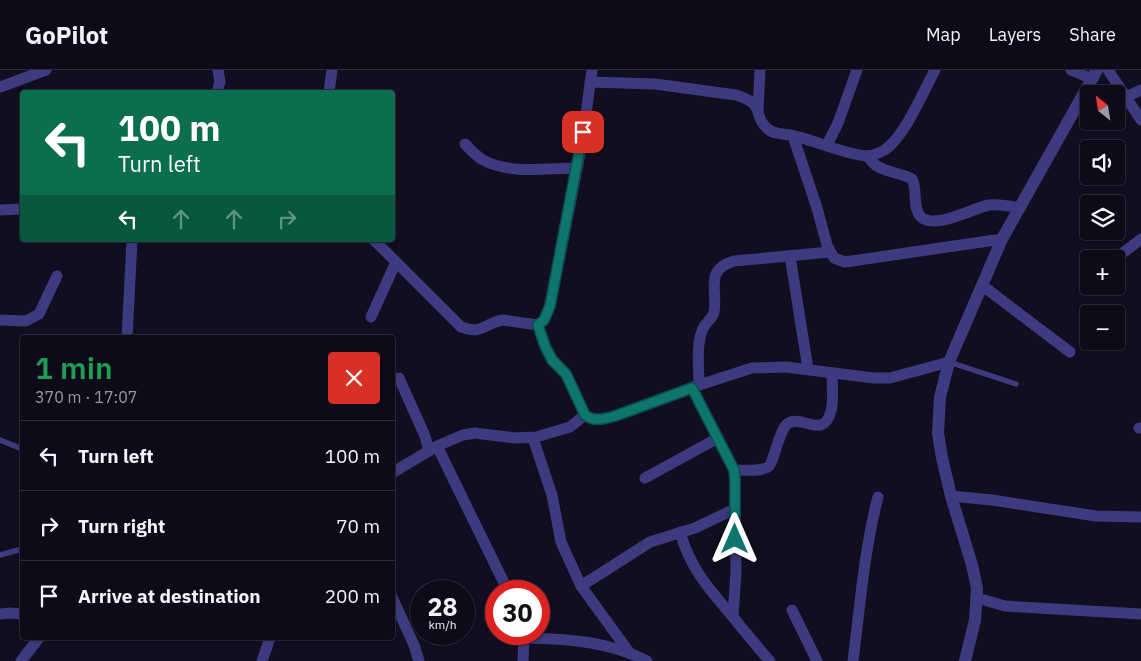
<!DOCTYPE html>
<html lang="en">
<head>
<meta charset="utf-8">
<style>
  body { margin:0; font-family:"IBM Plex Sans",sans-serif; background:#171322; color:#f1f3f6; height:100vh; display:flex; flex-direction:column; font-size:19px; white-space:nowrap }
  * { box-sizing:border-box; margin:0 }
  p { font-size:16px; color:#9b9aa2 }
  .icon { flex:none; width:28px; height:28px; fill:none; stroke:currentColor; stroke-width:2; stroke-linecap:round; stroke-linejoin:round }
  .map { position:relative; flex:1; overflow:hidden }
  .details { position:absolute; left:20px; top:265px; width:375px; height:305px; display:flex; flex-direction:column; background:#0e0a19; border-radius:5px; box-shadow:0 1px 4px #0004,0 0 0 1px #2e2b38 }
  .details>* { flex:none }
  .guide { position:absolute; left:20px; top:20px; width:375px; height:152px; border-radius:5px; box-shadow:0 1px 4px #0004,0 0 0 1px #2e2b38; background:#0b6e4f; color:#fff; overflow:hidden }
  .needle { width:32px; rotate:330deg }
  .buttons { position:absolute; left:1080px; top:15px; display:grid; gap:10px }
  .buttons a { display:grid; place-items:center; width:45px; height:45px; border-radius:5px; background:#0e0a19; box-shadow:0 1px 4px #0004,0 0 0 1px #2e2b38; font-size:25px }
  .speed { position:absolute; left:410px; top:510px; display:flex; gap:10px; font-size:25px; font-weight:700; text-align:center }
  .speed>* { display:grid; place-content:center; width:65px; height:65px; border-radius:50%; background:#0e0a19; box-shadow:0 1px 4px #0004,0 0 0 1px #2e2b38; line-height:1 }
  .speed small { font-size:12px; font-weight:400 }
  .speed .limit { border:8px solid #d22; background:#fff; color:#111 }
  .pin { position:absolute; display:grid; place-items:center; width:42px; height:42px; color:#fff; margin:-21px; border-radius:10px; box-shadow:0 2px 8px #0006 }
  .me { position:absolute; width:55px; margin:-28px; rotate:0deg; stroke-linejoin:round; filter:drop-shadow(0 0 4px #0008) }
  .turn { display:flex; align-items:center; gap:18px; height:105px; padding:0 15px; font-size:22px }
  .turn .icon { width:65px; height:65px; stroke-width:2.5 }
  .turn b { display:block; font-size:35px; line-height:42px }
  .lanes { display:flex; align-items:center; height:48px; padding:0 15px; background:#0003; justify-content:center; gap:25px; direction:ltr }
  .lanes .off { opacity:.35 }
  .round { display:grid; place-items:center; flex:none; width:52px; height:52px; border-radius:5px; background:#171322 }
  .overview { display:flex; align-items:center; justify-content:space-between; height:85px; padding:0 15px }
  h1 { font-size:30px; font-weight:600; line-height:38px; color:#1e9e55 }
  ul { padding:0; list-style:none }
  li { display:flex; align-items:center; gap:15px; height:70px; padding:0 15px; border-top:1px solid #2e2b38 }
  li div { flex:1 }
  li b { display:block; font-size:19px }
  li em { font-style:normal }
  header { display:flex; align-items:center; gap:30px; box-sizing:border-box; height:70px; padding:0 25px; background:#0e0a19; border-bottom:1px solid #2e2b38 }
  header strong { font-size:24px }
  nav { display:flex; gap:28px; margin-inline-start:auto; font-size:18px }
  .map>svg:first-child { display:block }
</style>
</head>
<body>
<header>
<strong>GoPilot</strong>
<nav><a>Map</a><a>Layers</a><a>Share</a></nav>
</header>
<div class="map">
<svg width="1141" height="591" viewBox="0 0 1141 591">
  <rect width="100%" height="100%" fill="#120e21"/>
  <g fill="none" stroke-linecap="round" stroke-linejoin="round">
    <g stroke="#3e3a7f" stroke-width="5.5">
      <path d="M949 292 1016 314"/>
      <path d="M0 370 22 379"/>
      <path d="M0 485 22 479"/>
    </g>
    <g stroke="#3e3a7f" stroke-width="11">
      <path d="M1071 0 1092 9"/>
      <path d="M1108 0 1141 50"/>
      <path d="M590 12 655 14 736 25C768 35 751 45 768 59 773 64 783 64 790 65 816 70 841 84 868 86 874 85 880 83 886 79 906 64 923 22 935 0"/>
      <path d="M0 17 46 0"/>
      <path d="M217 22 220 12 218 0"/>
      <path d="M329 22 332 0"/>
      <path d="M1126 27 1141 20"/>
      <path d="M758 40 760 0"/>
      <path d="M793 66 817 138 827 175 834 188 845 192 1002 169"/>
      <path d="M465 74C471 80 476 86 483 90 511 105 547 98 577 98"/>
      <path d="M827 75 838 53 857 0"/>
      <path d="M868 86C878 104 896 100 912 109 918 120 912 136 920 146 933 161 973 138 989 135 1000 134 1010 136 1020 138"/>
      <path d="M0 140 22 139"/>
      <path d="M374 170 461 257C483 265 484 253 503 250L538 255 544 250 550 236 581 79 592 0"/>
      <path d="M1120 185 1141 169"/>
      <path d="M790 186 808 299"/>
      <path d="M983 216 1070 282"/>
      <path d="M371 247 396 192"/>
      <path d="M0 250 26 251 39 244 57 206"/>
      <path d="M538 255 545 276 553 290 566 304 585 345C594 352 604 349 615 346L699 315 752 298 786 297 874 308H890L949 292"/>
      <path d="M127 268 132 170"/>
      <path d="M399 308 425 366 429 381"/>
      <path d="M699 315C699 297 696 277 702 261 704 253 713 249 714 242 718 219 704 200 734 191L830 182"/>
      <path d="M692 318 734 400 735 410 736 501 733 547"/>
      <path d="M1139 358H1141"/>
      <path d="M533 368 552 425 561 472 581 516 629 582"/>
      <path d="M437 376 508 521"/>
      <path d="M734 400C744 400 759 402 768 397 774 393 778 364 786 355 799 341 823 372 831 341 834 330 832 315 832 303"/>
      <path d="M392 403 437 376 463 365 475 363 515 368 536 367 570 357 585 345"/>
      <path d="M645 408 718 368"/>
      <path d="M951 426 992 430 1096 446 1141 447"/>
      <path d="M680 462C690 498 709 519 733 547 745 562 757 577 770 591"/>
      <path d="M581 516 650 472 695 458 735 439"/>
      <path d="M392 527 414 575 419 591"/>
      <path d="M977 528 1005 536 1141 544"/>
      <path d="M792 540 817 591"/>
      <path d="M0 544 10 543 22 544"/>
      <path d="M520 564 524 567 529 568C570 569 610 572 647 591"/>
      <path d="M21 591 39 568"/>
      <path d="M262 591 270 568"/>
      <path d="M523 591 524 567"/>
      <path d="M853 591C860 536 864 481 878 427"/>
    </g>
    <path stroke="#3e3a7f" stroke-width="12" d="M965 591 975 550 977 518 972 495 951 426 942 388 938 363 940 327 949 292 1002 169 1097 0"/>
  </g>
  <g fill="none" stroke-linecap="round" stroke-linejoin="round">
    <g stroke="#0a4d48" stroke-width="12">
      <path id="route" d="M583 62 550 236 544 250 538 255 545 276 552 290 566 304 585 345C594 352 604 349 615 346L692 318 734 400 735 410V469"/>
    </g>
    <use href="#route" stroke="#0f766e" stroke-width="9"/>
  </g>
</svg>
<div class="buttons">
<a><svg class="needle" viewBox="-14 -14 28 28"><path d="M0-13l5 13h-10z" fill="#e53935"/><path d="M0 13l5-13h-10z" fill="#9b9aa2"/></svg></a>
<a><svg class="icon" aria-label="sound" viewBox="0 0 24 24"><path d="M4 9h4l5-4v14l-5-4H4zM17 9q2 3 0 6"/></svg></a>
<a><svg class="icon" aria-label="layers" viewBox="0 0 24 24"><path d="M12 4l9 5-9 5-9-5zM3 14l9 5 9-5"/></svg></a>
<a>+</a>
<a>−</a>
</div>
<div class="speed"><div>28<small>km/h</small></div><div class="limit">30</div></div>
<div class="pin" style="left:583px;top:62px;background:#d93025"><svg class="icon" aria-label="arrive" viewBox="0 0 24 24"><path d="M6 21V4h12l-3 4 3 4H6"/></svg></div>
<svg class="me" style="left:735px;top:469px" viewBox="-20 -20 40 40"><path d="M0-17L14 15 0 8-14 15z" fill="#0f766e" stroke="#fff" stroke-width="4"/></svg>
<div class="guide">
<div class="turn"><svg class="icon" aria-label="left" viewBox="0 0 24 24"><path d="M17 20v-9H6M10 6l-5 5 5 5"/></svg><div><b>100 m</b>Turn left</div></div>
<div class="lanes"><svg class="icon" aria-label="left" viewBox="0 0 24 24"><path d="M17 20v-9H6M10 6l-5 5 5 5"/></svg><svg class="icon off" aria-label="ahead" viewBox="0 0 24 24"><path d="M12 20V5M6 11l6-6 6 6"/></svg><svg class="icon off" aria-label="ahead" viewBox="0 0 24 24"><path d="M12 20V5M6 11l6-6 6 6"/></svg><svg class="icon off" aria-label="right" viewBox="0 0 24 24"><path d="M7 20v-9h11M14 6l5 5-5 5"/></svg></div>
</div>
<section class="details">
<div class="overview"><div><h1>1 min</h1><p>370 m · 17:07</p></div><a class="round" style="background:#d93025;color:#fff"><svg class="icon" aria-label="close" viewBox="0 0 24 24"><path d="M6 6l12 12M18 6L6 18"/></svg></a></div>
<ul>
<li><svg class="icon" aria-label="left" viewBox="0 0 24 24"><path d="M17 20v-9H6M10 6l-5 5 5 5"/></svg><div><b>Turn left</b></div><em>100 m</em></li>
<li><svg class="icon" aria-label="right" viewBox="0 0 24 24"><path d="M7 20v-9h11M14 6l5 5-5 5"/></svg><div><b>Turn right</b></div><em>70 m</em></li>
<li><svg class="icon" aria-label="arrive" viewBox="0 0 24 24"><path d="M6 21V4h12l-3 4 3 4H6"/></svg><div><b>Arrive at destination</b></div><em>200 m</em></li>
</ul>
</section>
</div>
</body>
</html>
